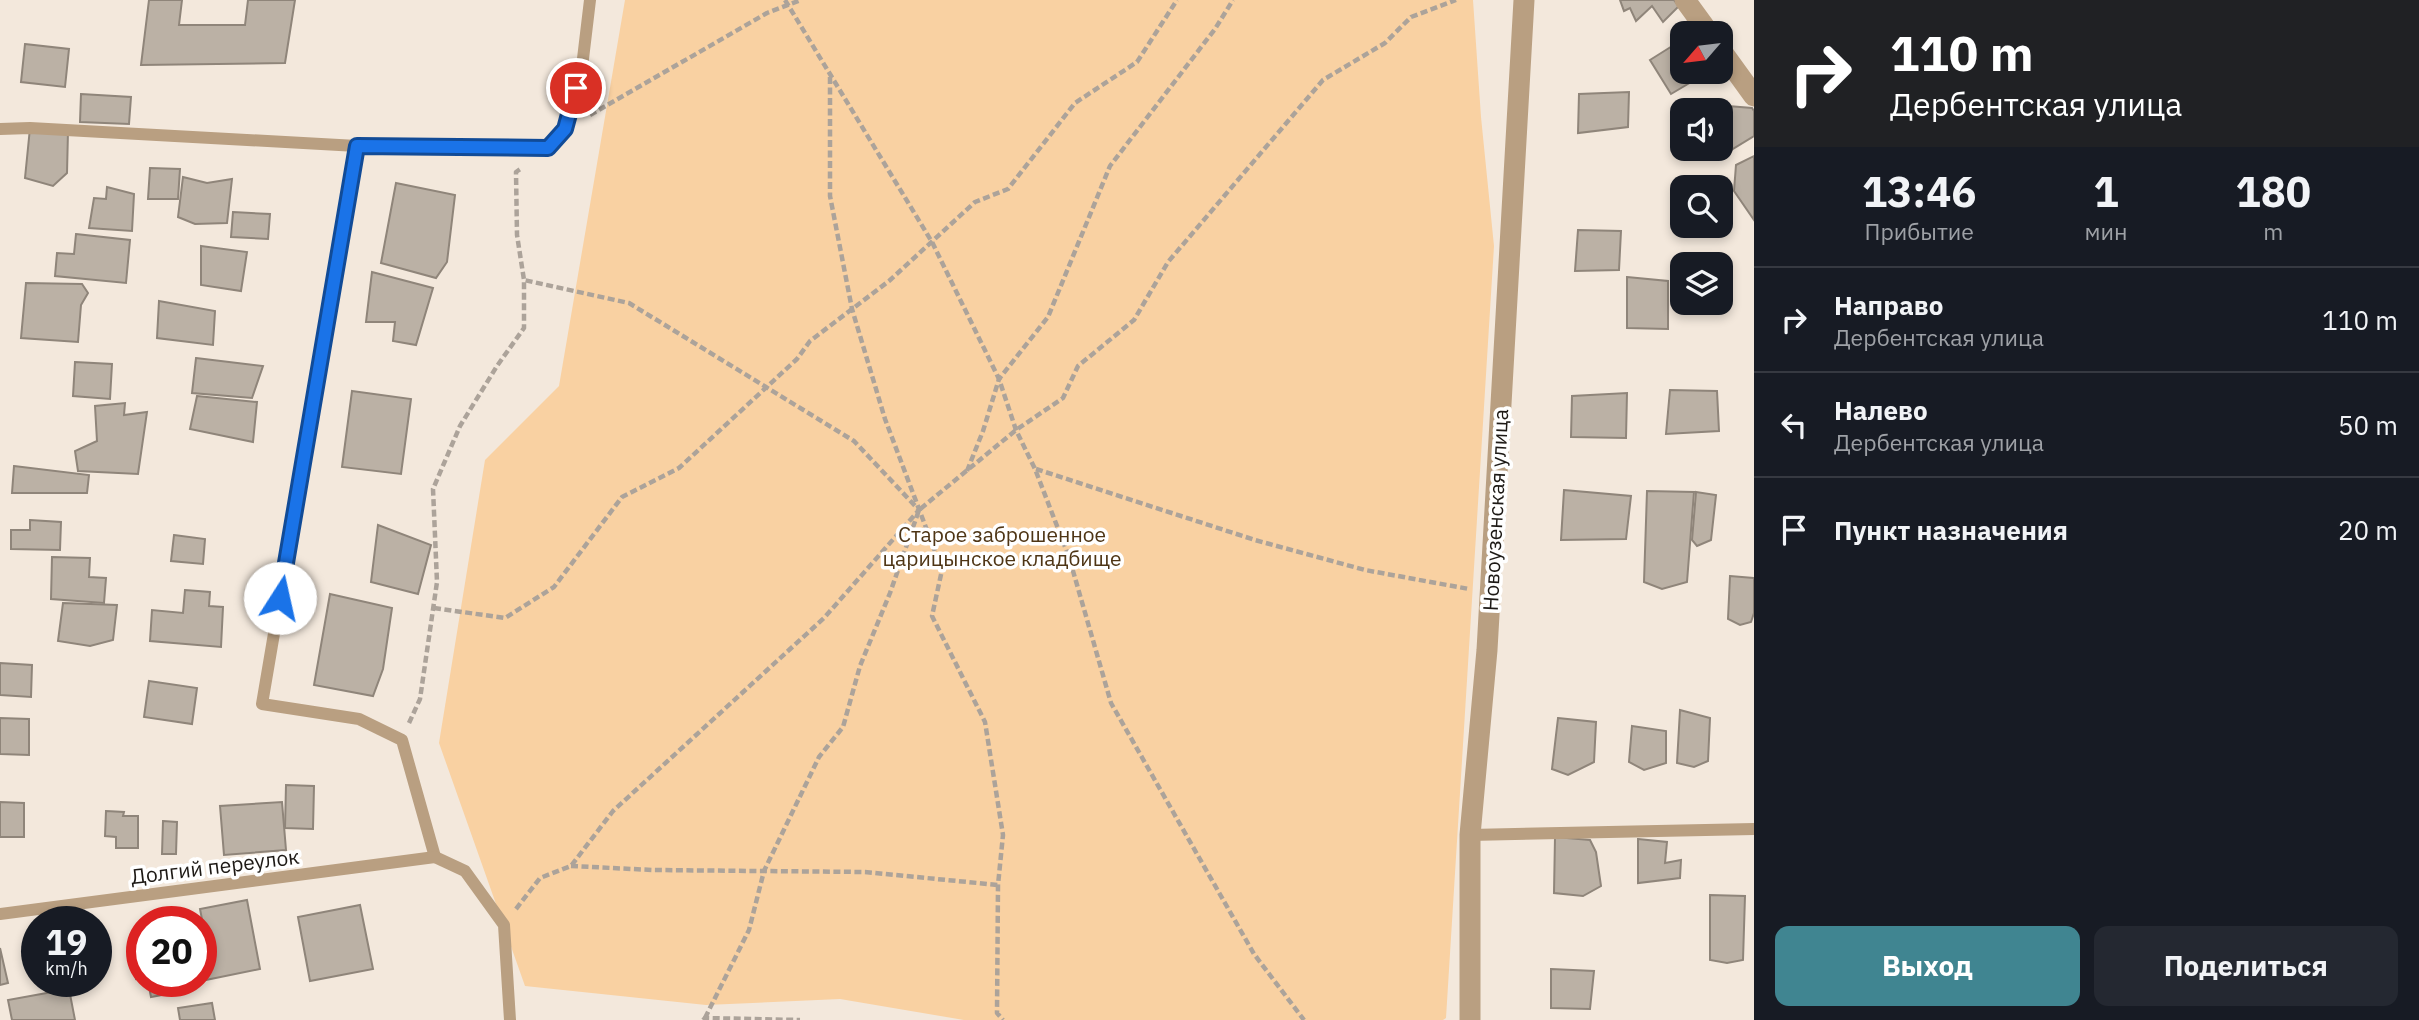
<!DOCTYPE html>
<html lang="ru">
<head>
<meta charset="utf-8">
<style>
  body { margin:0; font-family:"IBM Plex Sans",sans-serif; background:#242831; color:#f1f3f6; height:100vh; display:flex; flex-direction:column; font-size:26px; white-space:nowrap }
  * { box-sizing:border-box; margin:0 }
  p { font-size:23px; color:#9ea1a6 }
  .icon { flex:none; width:38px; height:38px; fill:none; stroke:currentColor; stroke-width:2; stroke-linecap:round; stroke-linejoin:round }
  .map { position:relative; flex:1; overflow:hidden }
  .panel { display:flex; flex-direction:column; background:#171b24; width:665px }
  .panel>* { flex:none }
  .banner { background:#202124; color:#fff; overflow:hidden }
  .needle { width:46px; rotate:242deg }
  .controls { position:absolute; left:1670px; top:21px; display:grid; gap:14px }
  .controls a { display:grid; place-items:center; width:63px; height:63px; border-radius:14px; background:#171b24; box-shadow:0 4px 10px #0003; font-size:35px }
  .speed { position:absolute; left:21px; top:906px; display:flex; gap:14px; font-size:35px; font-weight:700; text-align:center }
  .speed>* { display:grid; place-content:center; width:91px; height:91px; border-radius:50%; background:#171b24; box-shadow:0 4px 10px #0003; line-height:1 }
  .speed small { font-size:18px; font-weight:400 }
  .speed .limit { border:10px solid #d22; background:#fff; color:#111 }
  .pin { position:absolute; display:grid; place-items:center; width:60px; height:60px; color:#fff; margin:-30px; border:4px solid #fff; border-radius:50%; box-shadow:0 2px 7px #0007 }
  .me { position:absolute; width:77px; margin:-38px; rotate:10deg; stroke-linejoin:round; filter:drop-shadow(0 0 5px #0008) }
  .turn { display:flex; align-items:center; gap:24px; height:147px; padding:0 21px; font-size:32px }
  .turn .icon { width:91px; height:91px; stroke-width:2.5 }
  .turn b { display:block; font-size:49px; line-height:60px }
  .eta { display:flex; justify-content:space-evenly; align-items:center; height:119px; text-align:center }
  .eta b { font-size:42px; font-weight:800; line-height:49px }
  .button { display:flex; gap:14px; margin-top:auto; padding:14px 21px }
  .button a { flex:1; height:80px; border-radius:14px; background:#408591; color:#fff; font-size:28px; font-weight:800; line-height:80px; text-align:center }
  .button a+a { background:#242831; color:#f1f3f6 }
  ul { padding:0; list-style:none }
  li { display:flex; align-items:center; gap:21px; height:105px; padding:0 21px; border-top:2px solid #363941 }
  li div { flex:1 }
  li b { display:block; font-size:26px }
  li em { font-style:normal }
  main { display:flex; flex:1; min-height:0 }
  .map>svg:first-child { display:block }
</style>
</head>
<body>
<main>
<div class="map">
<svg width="1754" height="1020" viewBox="0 0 1754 1020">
  <rect width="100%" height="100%" fill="#f3e8dc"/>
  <path fill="#f9d1a2" d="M625 0H1473L1481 117 1494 246 1446 1018 1443 1020H964L840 999 706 1005 525 986 439 743 485 460 559 386Z"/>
  <g fill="#bbb1a5" stroke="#8f857a" stroke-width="2">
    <path d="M149 0H182L179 25H245L248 0H295L285 63 141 65Z"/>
    <path d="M1620 0H1674L1679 6 1663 22 1652 6 1636 21 1630 8 1624 11Z"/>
    <path d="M1696 15 1709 33H1682V72H1708L1671 94 1650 60 1677 43 1672 33Z"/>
    <path d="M25 44 69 49 65 87 21 82Z"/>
    <path d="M1629 92 1628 127 1578 133 1579 94Z"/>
    <path d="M81 94 131 97 129 124 80 122Z"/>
    <path d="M1728 106 1752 108 1754 111V136L1731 150 1720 131V112Z"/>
    <path d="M30 128 68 131 67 173 53 186 25 178Z"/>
    <path d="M1754 156V220L1734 191 1736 165Z"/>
    <path d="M150 168 180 169 178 199H148Z"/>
    <path d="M183 177 207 183 232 179 227 223 195 224 178 217Z"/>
    <path d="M396 183 455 195 447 262 436 278 381 263Z"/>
    <path d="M107 187 134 194 132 231 89 228 94 198 106 199Z"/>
    <path d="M233 212 270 214 268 239 231 237Z"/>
    <path d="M1578 230 1621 231 1619 270 1575 271Z"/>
    <path d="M76 234 130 240 126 283 55 276 57 253 74 254Z"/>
    <path d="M201 246 247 252 241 291 201 285Z"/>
    <path d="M372 272 433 288 416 345 393 341 395 322H366Z"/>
    <path d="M1627 277 1668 281V329L1627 328Z"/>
    <path d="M26 283 82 284 88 293 81 305 78 342 21 338Z"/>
    <path d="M159 301 215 311 213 345 157 338Z"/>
    <path d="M196 358 263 366 252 398 192 393Z"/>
    <path d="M75 362 112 364 110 399 73 396Z"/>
    <path d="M1670 390 1717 391 1719 431 1666 434Z"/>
    <path d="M352 391 411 399 401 474 342 467Z"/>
    <path d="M1627 393 1626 438 1571 437 1572 396Z"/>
    <path d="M197 396 257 402 253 442 190 429Z"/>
    <path d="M125 403 124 415 147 412 138 474 78 471 75 451 97 441 95 406Z"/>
    <path d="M14 466 89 475 87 493H12Z"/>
    <path d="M1564 490 1631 496 1626 539 1561 540Z"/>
    <path d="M1647 491 1694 492 1687 582 1662 589 1644 582Z"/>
    <path d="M1696 492 1716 495 1711 540 1697 546 1692 540Z"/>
    <path d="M30 520 61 522 60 550 11 549V530H30Z"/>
    <path d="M378 525 431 545 418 594 371 582Z"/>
    <path d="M174 535 205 539 203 564 171 561Z"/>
    <path d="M52 557 90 558 89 577 106 578 104 603 51 599Z"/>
    <path d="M1730 576 1754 578V613L1751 622 1740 625 1728 619Z"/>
    <path d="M185 590 210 592 209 606 223 607 221 647 150 641 152 610 183 613Z"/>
    <path d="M330 594 392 608 383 669 373 696 314 685Z"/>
    <path d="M63 603 117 605 113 640 90 646 58 641Z"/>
    <path d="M0 663 32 665 31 697 0 695Z"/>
    <path d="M149 681 197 688 192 724 144 717Z"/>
    <path d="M1680 710 1710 718 1708 761 1694 767 1677 763Z"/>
    <path d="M0 718 29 719V755L0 754Z"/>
    <path d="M1558 718 1596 722 1594 762 1568 775 1552 769Z"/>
    <path d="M1632 726 1666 731V763L1644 770 1629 762Z"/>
    <path d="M286 785 314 786 313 829 285 828Z"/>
    <path d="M0 802 24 803V837H0Z"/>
    <path d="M282 802 286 850 224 855 220 806Z"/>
    <path d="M106 811 124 812 123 816H138V848H116V837L105 836Z"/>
    <path d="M163 821 177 822 176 854H162Z"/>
    <path d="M1555 837 1590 840 1596 852 1601 886 1583 896 1554 893Z"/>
    <path d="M1638 839 1667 842 1665 863 1681 860 1680 878 1638 883Z"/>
    <path d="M1710 895 1745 896 1743 960 1727 963 1710 960Z"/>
    <path d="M247 900 260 969 201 981V947L207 945 200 909Z"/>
    <path d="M360 905 373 969 310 981 298 917Z"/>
    <path d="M0 948 8 983 0 985Z"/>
    <path d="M142 958V977L136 979 132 961Z"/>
    <path d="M1551 969 1594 971 1590 1009 1551 1008Z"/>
    <path d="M148 982H175L178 992 151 997Z"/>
    <path d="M69 989 75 1020H12L8 1000Z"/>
    <path d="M212 1003 215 1020H180L178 1008Z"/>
  </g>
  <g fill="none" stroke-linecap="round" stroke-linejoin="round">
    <g stroke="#aca39a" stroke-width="4.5" stroke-dasharray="7 3.5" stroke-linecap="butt">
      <path d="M785 0 932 242 999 379 1016 430 1035 469 1069 557 1111 703 1254 954 1304 1020"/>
      <path d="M830 77V196L852 309 885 419 942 570 932 616 985 722 1003 835 998 885 997 1013 1003 1020"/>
      <path d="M590 115 767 13 801 0"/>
      <path d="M1036 469 1255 540 1365 570 1469 589"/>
      <path d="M967 471 983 431 999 379 1048 317 1110 166 1215 29 1233 0"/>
      <path d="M434 608 505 618 554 587 622 497 679 468 797 359 810 341 889 281 975 202 1008 189 1075 103 1137 62 1177 0"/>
      <path d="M409 723 420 699 437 582 433 489 460 426 497 366 524 328V280L517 235 516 172 522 168"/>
      <path d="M571 866 653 870 865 872 998 885"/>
      <path d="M516 909 540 878 571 866 613 811 824 618 919 510 854 441 629 303 524 280"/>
      <path d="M705 1018 749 930 764 871 819 757 843 727 860 666 890 593 919 510 1016 430 1063 398 1078 366 1134 320 1168 262 1323 80 1385 43 1411 17 1456 0"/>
      <path d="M703 1020 705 1018 800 1020"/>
    </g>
    <g stroke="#b99f81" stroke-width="12">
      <path d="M0 129 30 128 357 146"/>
      <path d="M1470 835 1754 829"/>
      <path d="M435 857 402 740 359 719 262 704 357 146 548 148 565 129 582 67 590 0"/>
      <path d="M435 857 465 871 504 925 510 1020"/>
      <path d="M0 914 435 857"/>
    </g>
    <g stroke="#b99f81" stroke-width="21">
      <path d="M1685 0 1709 33"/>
      <path d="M1720 49 1754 96"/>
      <path d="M1470 1020V835L1487 650 1524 0"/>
    </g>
  </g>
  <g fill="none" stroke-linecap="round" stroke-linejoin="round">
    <g stroke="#114b97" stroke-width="18">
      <path id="route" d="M280 598 357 146 548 148 565 129 576 88"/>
    </g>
    <use href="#route" stroke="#1a73e8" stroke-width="12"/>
  </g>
  <g text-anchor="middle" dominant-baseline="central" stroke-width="7" stroke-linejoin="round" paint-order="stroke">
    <g font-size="21" fill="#1d1915" stroke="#fff">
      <text transform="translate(1495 510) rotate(-87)">Новоузенская улица</text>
      <text transform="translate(215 866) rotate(-7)">Долгий переулок</text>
    </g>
    <g font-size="21" fill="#4e3515" stroke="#fff">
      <text x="1002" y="534">Старое заброшенное<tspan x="1002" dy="24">царицынское кладбище</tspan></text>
    </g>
  </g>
</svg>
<div class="controls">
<a><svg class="needle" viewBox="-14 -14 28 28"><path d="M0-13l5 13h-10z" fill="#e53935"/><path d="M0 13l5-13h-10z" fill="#9ea1a6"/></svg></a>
<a><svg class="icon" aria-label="sound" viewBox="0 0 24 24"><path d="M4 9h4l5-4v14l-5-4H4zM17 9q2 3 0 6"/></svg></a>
<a><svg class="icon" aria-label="search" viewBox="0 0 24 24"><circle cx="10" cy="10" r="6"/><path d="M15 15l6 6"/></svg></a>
<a><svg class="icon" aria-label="layers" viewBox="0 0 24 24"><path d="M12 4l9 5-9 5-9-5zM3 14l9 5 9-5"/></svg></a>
</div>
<div class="speed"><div>19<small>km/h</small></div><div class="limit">20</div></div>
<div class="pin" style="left:576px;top:88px;background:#d93025"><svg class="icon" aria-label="arrive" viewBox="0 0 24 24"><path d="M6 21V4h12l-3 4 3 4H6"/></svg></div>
<svg class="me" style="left:280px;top:598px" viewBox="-20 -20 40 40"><circle r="19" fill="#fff"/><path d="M0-13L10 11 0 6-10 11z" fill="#1a73e8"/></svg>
</div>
<section class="panel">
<div class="banner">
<div class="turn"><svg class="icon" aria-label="right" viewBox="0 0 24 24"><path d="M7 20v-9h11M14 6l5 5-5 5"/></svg><div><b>110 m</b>Дербентская улица</div></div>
</div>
<div class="eta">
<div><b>13:46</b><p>Прибытие</p></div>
<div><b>1</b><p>мин</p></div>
<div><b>180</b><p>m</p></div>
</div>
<ul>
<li><svg class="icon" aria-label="right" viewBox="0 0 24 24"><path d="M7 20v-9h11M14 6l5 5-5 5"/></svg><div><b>Направо</b><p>Дербентская улица</p></div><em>110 m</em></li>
<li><svg class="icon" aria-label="left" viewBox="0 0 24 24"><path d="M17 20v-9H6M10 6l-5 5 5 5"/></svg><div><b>Налево</b><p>Дербентская улица</p></div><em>50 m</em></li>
<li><svg class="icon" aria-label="arrive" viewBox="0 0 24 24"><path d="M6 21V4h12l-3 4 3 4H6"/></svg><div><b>Пункт назначения</b></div><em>20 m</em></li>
</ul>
<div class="button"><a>Выход</a><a>Поделиться</a></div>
</section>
</main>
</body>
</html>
